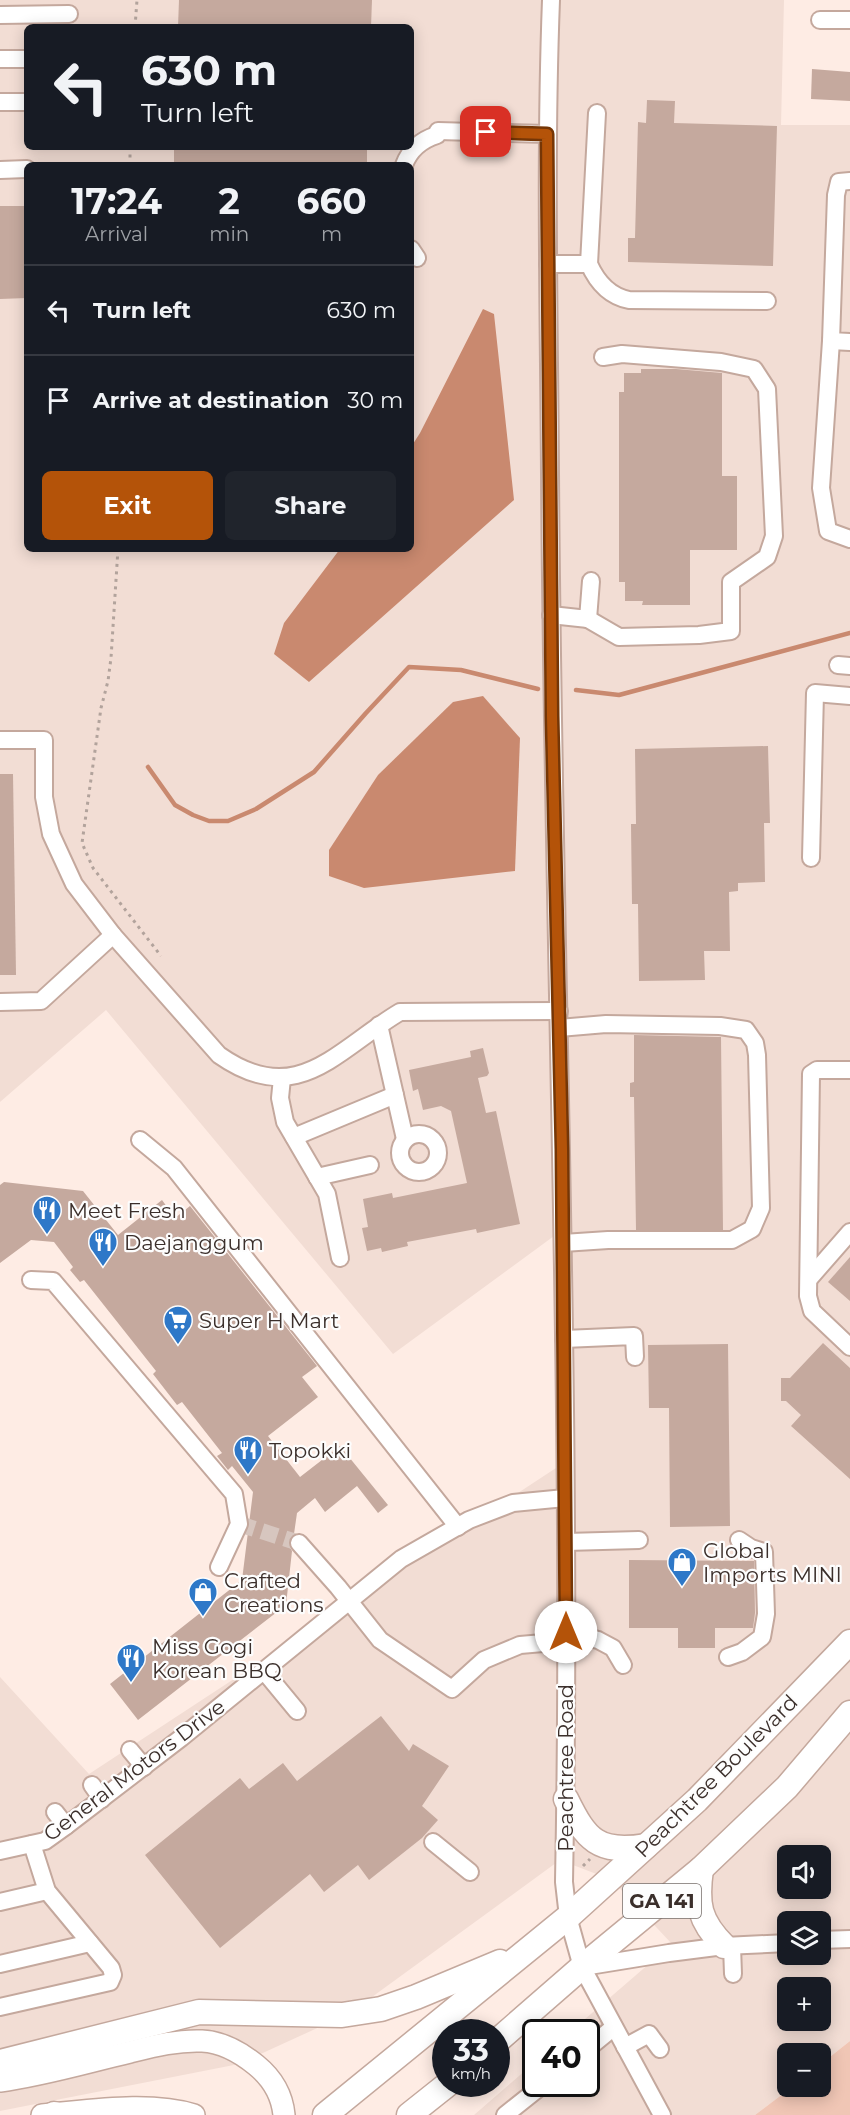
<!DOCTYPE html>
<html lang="en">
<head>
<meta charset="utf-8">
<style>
  body { margin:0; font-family:Montserrat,sans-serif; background:#20242c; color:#f1f3f6; height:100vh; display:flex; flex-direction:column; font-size:22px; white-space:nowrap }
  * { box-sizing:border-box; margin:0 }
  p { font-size:20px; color:#9ea1a6 }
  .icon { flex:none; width:33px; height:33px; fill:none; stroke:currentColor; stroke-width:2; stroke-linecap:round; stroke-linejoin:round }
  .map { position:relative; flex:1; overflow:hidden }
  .details { position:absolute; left:24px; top:162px; width:390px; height:390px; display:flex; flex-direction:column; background:#171b24; border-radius:9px; box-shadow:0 3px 15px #0003 }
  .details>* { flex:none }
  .banner { position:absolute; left:24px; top:24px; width:390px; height:126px; border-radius:9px; box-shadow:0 3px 15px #0003; background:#171b24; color:#f1f3f6; overflow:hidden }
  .tools { position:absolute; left:777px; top:1845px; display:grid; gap:12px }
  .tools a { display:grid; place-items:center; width:54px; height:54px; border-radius:9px; background:#171b24; box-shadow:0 3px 15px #0003; font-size:30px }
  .speed { position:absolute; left:432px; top:2019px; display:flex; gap:12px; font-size:30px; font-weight:700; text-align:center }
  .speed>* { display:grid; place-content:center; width:78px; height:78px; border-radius:50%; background:#171b24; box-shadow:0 3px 15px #0003; line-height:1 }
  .speed small { font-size:15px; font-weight:400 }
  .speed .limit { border:3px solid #111; border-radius:9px; background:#fff; color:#111 }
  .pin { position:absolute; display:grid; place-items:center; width:51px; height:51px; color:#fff; margin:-26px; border-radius:12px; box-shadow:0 3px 9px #0006 }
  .me { position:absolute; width:66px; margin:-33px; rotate:0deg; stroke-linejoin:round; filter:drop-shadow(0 0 4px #0008) }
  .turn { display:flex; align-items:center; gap:21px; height:126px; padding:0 18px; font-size:27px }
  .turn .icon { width:78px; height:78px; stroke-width:2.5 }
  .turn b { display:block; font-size:42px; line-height:51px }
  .eta { display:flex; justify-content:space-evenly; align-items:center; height:102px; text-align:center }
  .eta b { font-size:36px; font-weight:700; line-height:42px }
  .primary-button { display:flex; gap:12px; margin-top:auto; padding:12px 18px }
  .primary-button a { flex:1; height:69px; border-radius:9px; background:#b45309; color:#fff; font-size:24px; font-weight:700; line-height:69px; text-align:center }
  .primary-button a+a { background:#20242c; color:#f1f3f6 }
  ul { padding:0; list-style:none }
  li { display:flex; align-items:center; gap:18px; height:90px; padding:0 18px; border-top:2px solid #363941 }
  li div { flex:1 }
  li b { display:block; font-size:22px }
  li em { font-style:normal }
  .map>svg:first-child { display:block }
</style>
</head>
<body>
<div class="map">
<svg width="850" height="2115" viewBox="0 0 850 2115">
  <rect width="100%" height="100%" fill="#feece4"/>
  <path fill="#f2ddd4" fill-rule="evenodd" d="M0 0H784L781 125H850V2041L821 2064 820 2054H788V2086L792 2087 755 2115H474L535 2062 536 2084H586V2032H570L672 1944 612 1880 560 1860 350 2013 239 2064 0 2111V1677L89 1774 556 1468 554 1236 393 1354 106 1010 0 1102ZM27 27H411V147H27ZM27 165H411V549H27ZM788 1856H820V1888H788ZM788 1922H820V1954H788ZM788 1988H820V2020H788Z"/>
  <path fill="#f0c6b5" d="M850 2041V2115H755L792 2087 820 2086 821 2064Z"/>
  <g fill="#c9896f">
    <path d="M483 309 494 314 514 500 309 682 274 654 284 623 340 549H411V447L420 433Z"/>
    <path d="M483 696 520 738 515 871 364 888 329 876V850L378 775 453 702Z"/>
  </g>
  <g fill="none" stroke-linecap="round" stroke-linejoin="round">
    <g stroke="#c9896f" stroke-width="4.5">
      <path d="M576 690 619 695 850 633"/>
      <path d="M148 767 175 805 193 815 209 821H228L256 809 314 772 366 713 409 667 461 670 538 689"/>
    </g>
  </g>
  <g fill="#c5a99e">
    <path d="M179 0H372L371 27H178Z"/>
    <path d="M812 69 850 72V101L811 99Z"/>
    <path d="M647 100 675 101 674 123 777 126 773 266 628 262V238H635L638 122 646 123Z"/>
    <rect x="174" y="147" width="193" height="18"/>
    <path d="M0 206H27V298L0 299Z"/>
    <path d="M641 369H676L722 373V476H737V550H690V605H642L643 601H625V582H619V392H624V373H641Z"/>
    <path d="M768 746 770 823H764L765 882 738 883V891L729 892 730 951H704L705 980 639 981 638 904H632L631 824H636L635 749Z"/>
    <path d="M0 774H13L16 975H0Z"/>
    <path d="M634 1035 721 1037 723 1230H636L634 1097H630V1083L634 1082Z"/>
    <path d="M483 1048 489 1073 487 1076 478 1078 486 1113 496 1111 520 1224 477 1233 476 1229 407 1242 408 1246 382 1252 381 1248 367 1251 362 1228 368 1227 363 1199 392 1193 393 1198 467 1183 451 1111 441 1106 423 1110 418 1089 413 1091 409 1070 471 1057 470 1051Z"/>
    <path d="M4 1182 83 1191 118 1235 162 1200 175 1218 190 1206 317 1366 302 1377 318 1397 268 1436 300 1477 340 1446 388 1505 378 1513 357 1486 325 1512 315 1498 297 1513 294 1534 289 1540V1546L292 1551 286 1605 138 1720 110 1684 242 1580 253 1492 232 1466 228 1470 217 1456 222 1453 182 1402 177 1405 153 1374 156 1371 84 1280 80 1282 70 1270 73 1267 54 1242 31 1240 0 1263V1185Z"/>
    <path d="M850 1257V1301L828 1282Z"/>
    <path d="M823 1343 850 1368V1479L791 1426 801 1415 786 1401H781V1378H790Z"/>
    <path d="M728 1344 730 1526 670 1527 669 1408H649L648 1345Z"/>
    <path d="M629 1560 754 1561 755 1613 753 1628H715V1648H678V1628H629Z"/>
    <path d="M381 1716 409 1751 413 1744 449 1766 422 1806 438 1820 422 1838 369 1880 358 1865 324 1892 310 1874 220 1948 145 1855 240 1778 249 1789 283 1763 297 1781Z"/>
  </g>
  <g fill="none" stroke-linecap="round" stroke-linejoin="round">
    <path stroke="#d7c6bf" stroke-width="16" stroke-dasharray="16 8" stroke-linecap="butt" d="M239 1524 299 1543"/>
    <g stroke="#c4a89d" stroke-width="20">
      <g id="minor">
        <path d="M551 0C545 158 549 315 550 473 553 943 573 1412 564 1882L568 1917 582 1967 662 2115"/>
        <path d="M0 15 69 14"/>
        <path d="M820 20H850"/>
        <path d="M0 59H27"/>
        <path d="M0 102H27"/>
        <path d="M597 113 589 264C597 282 609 296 629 300L767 301"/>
        <path d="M438 131 547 134"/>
        <path d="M404 165C410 149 421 140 437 135"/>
        <path d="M0 170 27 169"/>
        <path d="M850 181 839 182 836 195 831 341 850 342"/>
        <path d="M411 249 417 258"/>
        <path d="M548 264H589"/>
        <path d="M831 341 821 488 828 531 850 539"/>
        <path d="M551 615 588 619 591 581"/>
        <path d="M588 619 619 637 699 635 731 631V582L767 557 774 536 767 389 754 369 721 362 622 354 603 357"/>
        <path d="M838 665 850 666"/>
        <path d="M0 740H44V797L51 834 74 884 113 935"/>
        <path d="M811 858 815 693 850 696"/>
        <path d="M0 1002 41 1001 113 935 219 1055C297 1110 336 1050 400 1012L559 1011"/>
        <path d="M379 1025 405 1139"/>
        <path d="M559 1028 606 1024 720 1026 746 1030 755 1043 757 1055 761 1208 752 1229 732 1240H608L563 1243"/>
        <path d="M850 1070H817L811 1074 808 1296 812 1311 850 1347"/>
        <path d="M282 1078 280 1098 285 1122 327 1194 340 1258"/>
        <circle cx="419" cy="1153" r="19"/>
        <path d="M294 1137 395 1095"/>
        <path d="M140 1140 174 1168 458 1527"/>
        <path d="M317 1177 370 1165"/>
        <path d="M809 1279 850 1232"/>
        <path d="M31 1280 53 1281 234 1494 239 1524 219 1567"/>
        <path d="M564 1339 634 1336 635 1357"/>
        <path d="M566 1542 639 1540"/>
        <path d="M299 1543 338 1587 380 1640 452 1689 484 1660 520 1645 566 1641"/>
        <path d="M566 1632 598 1640 613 1648 623 1665"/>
        <path d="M728 1657 742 1652 762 1637 766 1614 764 1552 751 1548 739 1540"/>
        <path d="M264 1671 297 1711"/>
        <path d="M130 1750 144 1767"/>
        <path d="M92 1785 102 1799"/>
        <path d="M55 1812 66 1826"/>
        <path d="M433 1842 470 1872"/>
        <path d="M0 1851 45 1841 66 1826 181 1738 401 1559 469 1520 513 1503 565 1498"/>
        <path d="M0 1902 47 1891"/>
        <path d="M820 1940 850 1939"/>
        <path d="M732 1946 733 1974"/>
        <path d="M0 1964 90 1943"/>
        <path d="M583 1967 669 1953 724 1946 788 1943"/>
        <path d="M0 2007 110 1982 113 1975 111 1968 47 1891 32 1844"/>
        <path d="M625 2047 649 2034 660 2049"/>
        <path d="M586 2050 614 2027"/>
        <path d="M505 2115 544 2084"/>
      </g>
    </g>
    <g stroke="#c4a89d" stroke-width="24">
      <g id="major">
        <path d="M0 2081C44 2075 87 2062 130 2052 154 2046 177 2040 202 2041 223 2042 240 2052 256 2065 272 2078 282 2094 284 2115"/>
        <path d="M42 2115C89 2111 149 2101 194 2115"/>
      </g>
    </g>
    <g stroke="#c4a89d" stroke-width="27">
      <g id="highway">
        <path d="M566 1799C586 1840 598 1854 646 1846"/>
        <path d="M701 1869C696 1904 699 1921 724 1946"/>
        <path d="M496 2042 582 1967 701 1869 787 1787 850 1713"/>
        <path d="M0 2062 199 2012 342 2015 381 2009 416 1997 500 1962"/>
        <path d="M54 2114 58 2115"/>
        <path d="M325 2115 568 1917 697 1800 850 1642"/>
        <path d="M409 2115 448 2084"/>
      </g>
    </g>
    <g stroke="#b2a39c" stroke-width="3" stroke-dasharray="3 4.5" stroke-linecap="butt">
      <path d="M135 27 137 0"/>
      <path d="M130 165V147"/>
      <path d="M118 549 111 658 108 681 101 708 82 843 93 868 161 956"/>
      <path d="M583 1866 590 1859"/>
    </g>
    <use href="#minor" stroke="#fff" stroke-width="16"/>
    <use href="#major" stroke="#fff" stroke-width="21"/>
    <use href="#highway" stroke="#fff" stroke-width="24"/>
  </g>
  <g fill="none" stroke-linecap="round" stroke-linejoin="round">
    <g stroke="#753606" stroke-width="15">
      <path id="route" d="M486 132 547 134 552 716 562 1149 566 1632"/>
    </g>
    <use href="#route" stroke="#b45309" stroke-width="10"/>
  </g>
  <defs>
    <g id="restaurant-pin" transform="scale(1.5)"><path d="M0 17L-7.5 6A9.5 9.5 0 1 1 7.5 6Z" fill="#2e78c8" stroke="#fdfdfd"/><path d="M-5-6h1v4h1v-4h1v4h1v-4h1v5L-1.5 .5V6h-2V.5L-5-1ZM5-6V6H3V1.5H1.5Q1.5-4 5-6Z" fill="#fff"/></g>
    <g id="supermarket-pin" transform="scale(1.5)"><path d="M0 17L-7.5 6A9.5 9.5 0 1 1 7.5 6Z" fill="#2e78c8" stroke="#fdfdfd"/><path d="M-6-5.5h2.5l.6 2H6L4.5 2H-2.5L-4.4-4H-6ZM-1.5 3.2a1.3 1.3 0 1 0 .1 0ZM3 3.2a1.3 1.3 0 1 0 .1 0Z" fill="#fff"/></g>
    <g id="shop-pin" transform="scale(1.5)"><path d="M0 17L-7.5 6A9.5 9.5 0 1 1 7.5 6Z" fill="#2e78c8" stroke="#fdfdfd"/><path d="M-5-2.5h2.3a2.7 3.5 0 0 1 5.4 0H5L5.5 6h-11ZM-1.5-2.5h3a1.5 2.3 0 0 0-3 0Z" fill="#fff"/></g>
  </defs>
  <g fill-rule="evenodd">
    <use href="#restaurant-pin" x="47" y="1210"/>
    <use href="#restaurant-pin" x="103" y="1242"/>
    <use href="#supermarket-pin" x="178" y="1320"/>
    <use href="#restaurant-pin" x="248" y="1450"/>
    <use href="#shop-pin" x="682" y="1562"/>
    <use href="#shop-pin" x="203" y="1592"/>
    <use href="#restaurant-pin" x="131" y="1658"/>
  </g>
  <g text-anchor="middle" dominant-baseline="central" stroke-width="4.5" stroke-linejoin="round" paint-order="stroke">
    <rect fill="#fdfdfd" stroke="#756d6a" stroke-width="1.5" x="623" y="1884" width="78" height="34" rx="4.5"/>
    <g font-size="20" font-weight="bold" fill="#3b2f2b">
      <text x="662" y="1901">GA 141</text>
    </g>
    <g font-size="21" fill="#3b2f2b" stroke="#fdfdfd" text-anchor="start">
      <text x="68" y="1210">Meet Fresh</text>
      <text x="124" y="1242">Daejanggum</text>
      <text x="199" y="1320">Super H Mart</text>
      <text x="269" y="1450">Topokki</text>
      <text x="703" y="1550">Global<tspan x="703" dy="24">Imports MINI</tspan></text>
      <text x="224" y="1580">Crafted<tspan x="224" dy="24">Creations</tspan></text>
      <text x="152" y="1646">Miss Gogi<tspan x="152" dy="24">Korean BBQ</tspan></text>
    </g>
    <g font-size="21" fill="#3b2f2b" stroke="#fdfdfd">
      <text transform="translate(565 1768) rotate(-90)">Peachtree Road</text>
      <text transform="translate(134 1770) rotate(-37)">General Motors Drive</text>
      <text transform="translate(716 1776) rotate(-45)">Peachtree Boulevard</text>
    </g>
  </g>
</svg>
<div class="tools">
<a><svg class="icon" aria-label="sound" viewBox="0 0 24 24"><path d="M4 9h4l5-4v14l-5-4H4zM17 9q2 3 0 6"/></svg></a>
<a><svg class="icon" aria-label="layers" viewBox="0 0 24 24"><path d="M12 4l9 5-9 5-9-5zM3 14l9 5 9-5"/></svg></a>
<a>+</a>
<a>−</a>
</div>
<div class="speed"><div>33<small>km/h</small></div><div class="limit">40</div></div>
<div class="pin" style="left:486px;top:132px;background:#d93025"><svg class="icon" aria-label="arrive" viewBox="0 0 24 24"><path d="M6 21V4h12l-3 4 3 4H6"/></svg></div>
<svg class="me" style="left:566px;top:1632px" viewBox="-20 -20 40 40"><circle r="19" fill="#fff"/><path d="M0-13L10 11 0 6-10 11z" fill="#b45309"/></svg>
<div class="banner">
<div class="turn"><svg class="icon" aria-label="left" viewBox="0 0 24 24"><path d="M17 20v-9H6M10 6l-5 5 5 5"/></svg><div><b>630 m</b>Turn left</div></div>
</div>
<section class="details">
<div class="eta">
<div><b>17:24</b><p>Arrival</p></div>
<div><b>2</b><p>min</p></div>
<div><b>660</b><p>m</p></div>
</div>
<ul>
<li><svg class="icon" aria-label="left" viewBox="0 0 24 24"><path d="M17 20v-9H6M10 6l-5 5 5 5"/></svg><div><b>Turn left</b></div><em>630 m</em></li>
<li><svg class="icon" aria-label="arrive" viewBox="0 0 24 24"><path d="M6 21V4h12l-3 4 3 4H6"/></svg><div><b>Arrive at destination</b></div><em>30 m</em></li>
</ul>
<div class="primary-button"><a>Exit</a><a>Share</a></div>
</section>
</div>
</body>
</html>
